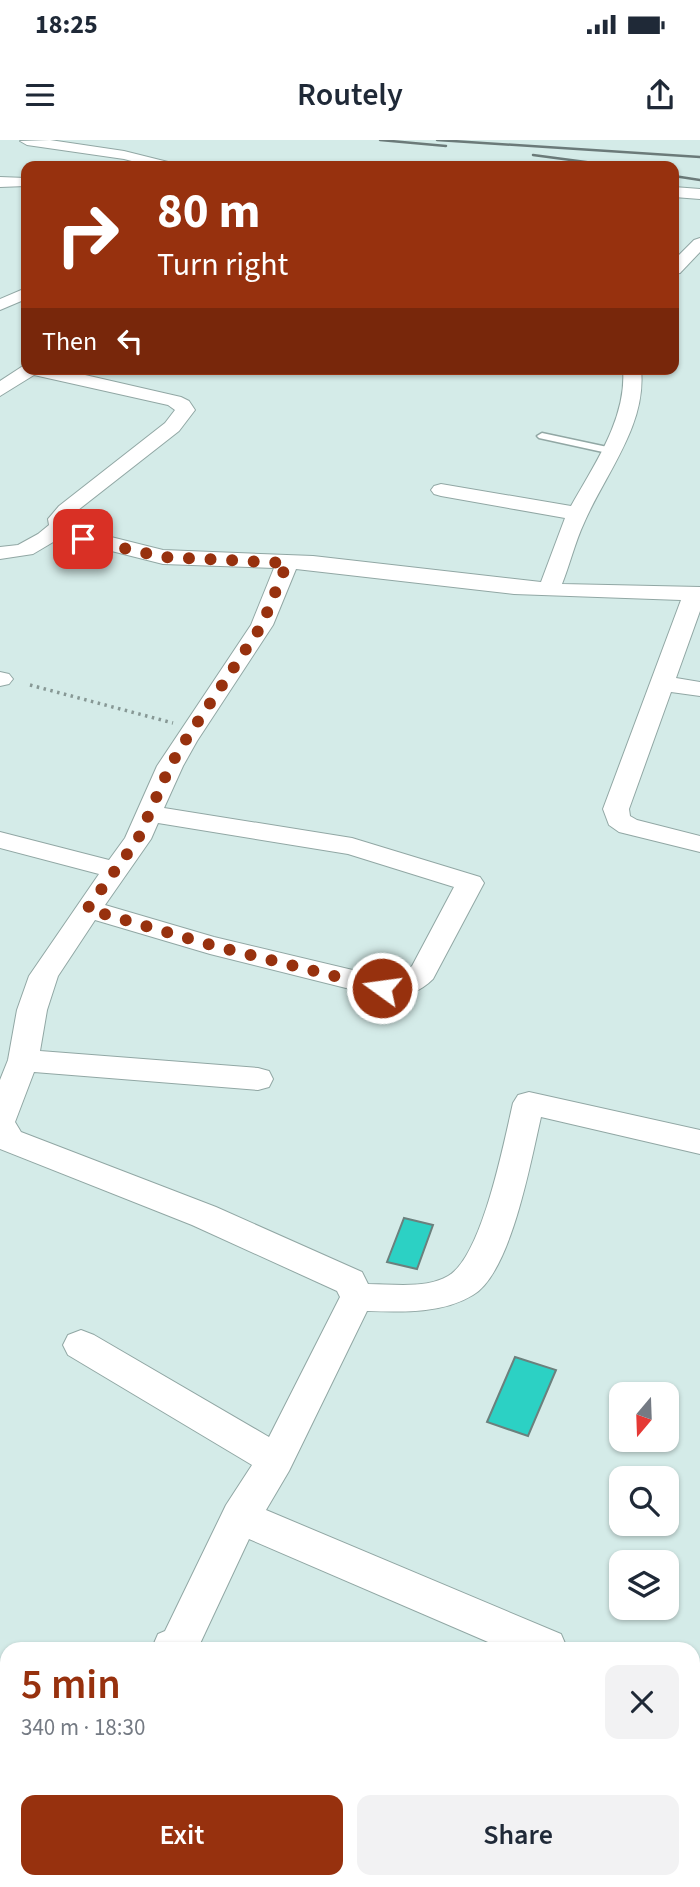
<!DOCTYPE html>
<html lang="en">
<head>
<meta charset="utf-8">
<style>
  body { margin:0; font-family:"Source Sans 3",sans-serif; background:#f2f2f3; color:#1f2937; height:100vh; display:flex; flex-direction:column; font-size:26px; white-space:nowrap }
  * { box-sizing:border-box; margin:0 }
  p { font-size:23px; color:#747a83 }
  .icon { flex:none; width:38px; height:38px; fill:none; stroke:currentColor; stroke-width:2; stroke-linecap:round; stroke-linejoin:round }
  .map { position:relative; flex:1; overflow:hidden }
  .panel { position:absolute; left:0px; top:1502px; width:700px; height:247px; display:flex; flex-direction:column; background:#fff; border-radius:21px 21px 0 0; box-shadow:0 2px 5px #0004 }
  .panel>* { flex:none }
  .top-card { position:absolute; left:21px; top:21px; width:658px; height:214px; border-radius:14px; box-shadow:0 2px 5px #0004; background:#97310e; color:#fff; overflow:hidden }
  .needle { width:46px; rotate:199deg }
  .controls { position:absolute; left:609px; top:1242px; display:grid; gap:14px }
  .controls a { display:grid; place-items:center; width:70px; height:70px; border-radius:14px; background:#fff; box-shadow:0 2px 5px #0004; font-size:35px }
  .pin { position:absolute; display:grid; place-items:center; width:60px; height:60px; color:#fff; margin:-30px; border-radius:14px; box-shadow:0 4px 10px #0006 }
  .me { position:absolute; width:77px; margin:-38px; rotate:284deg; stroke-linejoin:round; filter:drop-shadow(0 0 5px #0008) }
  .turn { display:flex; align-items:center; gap:24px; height:147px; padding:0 21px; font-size:32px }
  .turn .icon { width:91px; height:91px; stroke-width:2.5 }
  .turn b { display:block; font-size:49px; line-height:60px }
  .then { display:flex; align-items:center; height:66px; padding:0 21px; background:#0003; gap:14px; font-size:26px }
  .round { display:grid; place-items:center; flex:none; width:74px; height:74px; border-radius:14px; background:#f2f2f3 }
  .overview { display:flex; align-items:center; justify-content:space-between; height:119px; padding:0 21px }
  h1 { font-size:42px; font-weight:600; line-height:52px; color:#97310e }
  .action { display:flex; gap:14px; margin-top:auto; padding:14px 21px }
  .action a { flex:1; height:80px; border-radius:14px; background:#97310e; color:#fff; font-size:28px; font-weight:600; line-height:80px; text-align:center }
  .action a+a { background:#f2f2f3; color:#1f2937 }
  .status { display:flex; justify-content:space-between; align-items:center; height:49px; padding:0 35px; background:#fff; direction:ltr }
  .status svg { height:19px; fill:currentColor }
  header { display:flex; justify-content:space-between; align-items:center; height:91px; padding:0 21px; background:#fff; font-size:32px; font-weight:600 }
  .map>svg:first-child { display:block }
</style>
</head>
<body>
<div class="status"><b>18:25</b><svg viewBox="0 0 49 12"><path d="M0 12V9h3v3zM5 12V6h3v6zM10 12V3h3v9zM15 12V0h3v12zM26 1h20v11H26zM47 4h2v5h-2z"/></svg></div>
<header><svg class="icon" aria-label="menu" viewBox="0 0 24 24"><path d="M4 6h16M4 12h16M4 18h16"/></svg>Routely<svg class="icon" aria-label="share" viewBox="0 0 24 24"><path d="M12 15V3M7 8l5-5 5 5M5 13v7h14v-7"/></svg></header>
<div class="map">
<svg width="700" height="1747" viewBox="0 0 700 1747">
  <rect width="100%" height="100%" fill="#d4ebe8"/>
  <g fill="#2cd1c4" stroke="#6b807d" stroke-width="2">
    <path d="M404 1078 433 1085 417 1129 387 1122Z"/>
    <path d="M515 1217 556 1230 528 1296 487 1282Z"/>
  </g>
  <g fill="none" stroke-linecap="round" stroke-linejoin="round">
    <g stroke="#91a7a4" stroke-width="3">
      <path id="lane" d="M542 293 612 308 617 311 612 314 539 298 537 296Z"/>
    </g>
    <g stroke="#91a7a4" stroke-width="2">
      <g id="street">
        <path d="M50 0 124 11 172 23 174 26H151L124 19 27 5 20 1Z"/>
        <path d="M0 37 26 38V46L0 47Z"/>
        <path d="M674 47 700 49V59L674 57Z"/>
        <path d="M700 98V112L680 133 674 134V120L694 100Z"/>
        <path d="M26 148V159L0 170V159Z"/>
        <path d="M26 224V229H59L181 257 189 261 195 270 179 291 73 374 70 379 75 388 163 410 313 416 541 442 565 378 441 356 434 354 431 350 434 346 441 344 571 366C594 325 627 278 623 229H641C647 285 605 334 584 383 575 402 570 424 562 444L700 447V471L676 538 700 542V556L671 552 629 669 630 676 637 680 700 696V712L619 692 609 685 603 669 681 460 514 454 296 429 273 485 197 601 183 626 164 668 352 698 480 737 484 743 433 839C419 853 402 858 382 857L210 814 95 780 58 836 47 870 40 911 258 928 269 931 273 939 269 947 258 950 34 932 15 982 21 992 216 1067 362 1132 368 1144C392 1144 426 1149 448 1136 482 1117 504 1002 513 963L518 955 529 952 700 990V1014L541 977C531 1020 511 1133 473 1155 442 1174 402 1172 367 1171L289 1331 266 1370 561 1494 567 1508H502L249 1399 198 1508H152L158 1494 165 1491 226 1365 252 1325 68 1215 63 1205 68 1195 81 1190 94 1195 269 1297 340 1157 337 1151 192 1085 0 1009V940L8 920 17 870 29 836 99 734 0 708V692L109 720 125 698 157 626 251 485 274 428 163 424 60 398 33 414 0 419V407L18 405 38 394 49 385 48 379 59 366 165 283 175 270 168 265 34 235 0 256V241ZM158 683 348 714 454 747 412 826 397 837H382L214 797 105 765 151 699Z"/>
        <path d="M0 532 9 534 13 539 9 544 0 546Z"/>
        <path d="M693 1551 700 1554V1594L693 1592Z"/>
        <path d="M7 1557V1598L0 1600V1559Z"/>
      </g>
    </g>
    <path stroke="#879895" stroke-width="3.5" stroke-dasharray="2.5 4.5" stroke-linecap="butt" d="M30 545 173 583"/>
    <use href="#lane" fill="#fff" fill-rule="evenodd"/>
    <use href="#street" fill="#fff" fill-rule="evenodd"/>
    <g stroke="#6b7a79" stroke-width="2.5">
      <path d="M380 0 446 6"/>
      <path d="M437 0 700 17"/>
      <path d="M533 15 616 26"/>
      <path d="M674 36 700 40"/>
    </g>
  </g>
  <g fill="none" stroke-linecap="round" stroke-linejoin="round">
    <path stroke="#97310e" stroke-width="12" stroke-dasharray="0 21.6" d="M83 399 163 417 287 423 262 485 185 601 170 626 138 699 87 769 211 805 382 848"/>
  </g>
</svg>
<div class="controls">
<a><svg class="needle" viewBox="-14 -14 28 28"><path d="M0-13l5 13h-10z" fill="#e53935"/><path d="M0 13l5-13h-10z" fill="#747a83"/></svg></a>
<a><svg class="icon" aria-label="search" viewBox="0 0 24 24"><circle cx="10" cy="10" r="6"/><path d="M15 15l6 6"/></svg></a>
<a><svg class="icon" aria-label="layers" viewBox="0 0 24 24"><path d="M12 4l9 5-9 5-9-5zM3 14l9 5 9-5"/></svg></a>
</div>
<div class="pin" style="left:83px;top:399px;background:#d93025"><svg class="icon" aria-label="arrive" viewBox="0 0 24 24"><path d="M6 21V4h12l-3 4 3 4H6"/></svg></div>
<svg class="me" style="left:382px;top:848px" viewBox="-20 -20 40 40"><circle r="17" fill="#97310e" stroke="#fff" stroke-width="3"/><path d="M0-11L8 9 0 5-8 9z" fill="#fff"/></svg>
<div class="top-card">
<div class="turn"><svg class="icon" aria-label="right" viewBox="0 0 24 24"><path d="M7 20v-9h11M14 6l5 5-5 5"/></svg><div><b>80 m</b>Turn right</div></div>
<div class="then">Then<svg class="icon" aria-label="left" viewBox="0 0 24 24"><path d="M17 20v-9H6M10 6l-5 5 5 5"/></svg></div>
</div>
<section class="panel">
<div class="overview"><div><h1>5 min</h1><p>340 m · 18:30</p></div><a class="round"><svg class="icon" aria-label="close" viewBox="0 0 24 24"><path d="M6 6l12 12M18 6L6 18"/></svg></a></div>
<div class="action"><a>Exit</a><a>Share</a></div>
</section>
</div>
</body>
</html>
